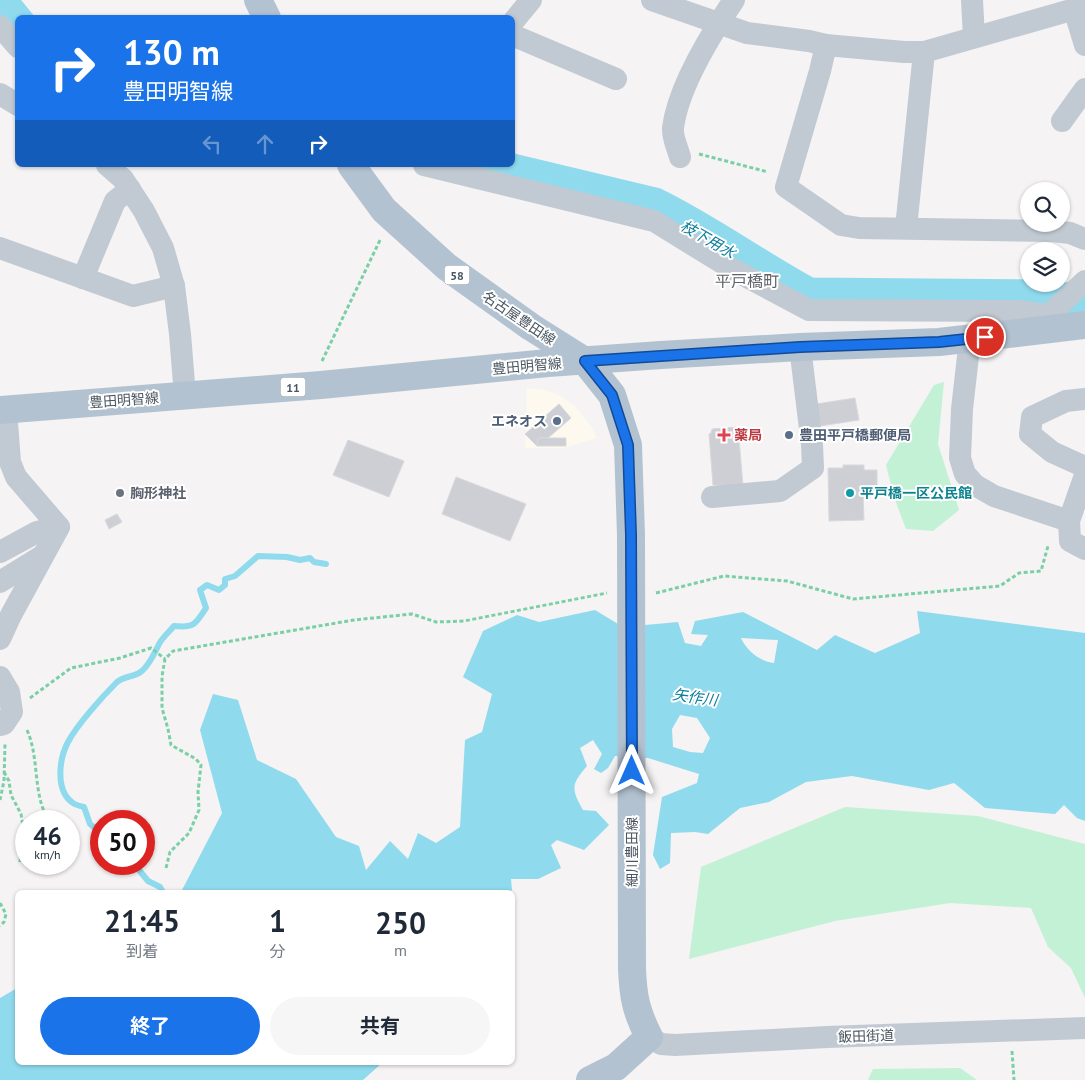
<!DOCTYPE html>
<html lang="ja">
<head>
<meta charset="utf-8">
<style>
  body { margin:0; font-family:"PT Sans","Noto Sans JP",sans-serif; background:#f6f6f7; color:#1f2937; height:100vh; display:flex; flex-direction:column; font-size:19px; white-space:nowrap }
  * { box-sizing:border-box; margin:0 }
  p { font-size:16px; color:#747a83 }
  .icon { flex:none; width:28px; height:28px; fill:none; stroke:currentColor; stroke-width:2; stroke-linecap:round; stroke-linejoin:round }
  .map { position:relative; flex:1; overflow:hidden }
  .panel { position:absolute; left:15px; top:890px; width:500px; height:175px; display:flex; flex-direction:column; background:#fff; border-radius:8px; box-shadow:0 1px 4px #0004 }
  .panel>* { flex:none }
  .top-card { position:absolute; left:15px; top:15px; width:500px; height:152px; border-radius:8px; box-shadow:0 1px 4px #0004; background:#1a73e8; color:#fff; overflow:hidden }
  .tools { position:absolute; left:1020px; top:182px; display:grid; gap:10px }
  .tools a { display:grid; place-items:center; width:50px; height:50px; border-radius:50%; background:#fff; box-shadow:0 1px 4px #0004; font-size:25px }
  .speed { position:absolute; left:15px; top:810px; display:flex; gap:10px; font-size:25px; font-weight:700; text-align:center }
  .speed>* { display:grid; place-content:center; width:65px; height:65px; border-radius:50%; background:#fff; box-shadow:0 1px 4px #0004; line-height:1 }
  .speed small { font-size:12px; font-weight:400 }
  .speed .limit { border:8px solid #d22; background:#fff; color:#111 }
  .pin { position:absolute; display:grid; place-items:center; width:42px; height:42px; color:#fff; margin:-21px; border:2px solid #fff; border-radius:50%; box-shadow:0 1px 5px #0007 }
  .me { position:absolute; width:55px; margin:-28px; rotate:0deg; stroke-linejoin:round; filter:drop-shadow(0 0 4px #0008) }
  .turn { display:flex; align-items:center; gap:18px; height:105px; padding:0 25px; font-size:22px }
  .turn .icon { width:65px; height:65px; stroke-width:2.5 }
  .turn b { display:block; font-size:35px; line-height:42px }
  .lanes { display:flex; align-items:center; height:48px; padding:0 25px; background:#0003; justify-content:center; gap:25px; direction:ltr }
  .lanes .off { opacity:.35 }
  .eta { display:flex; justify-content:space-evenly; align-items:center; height:85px; text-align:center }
  .eta b { font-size:30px; font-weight:700; line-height:35px }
  .action { display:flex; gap:10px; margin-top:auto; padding:10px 25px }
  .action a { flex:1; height:58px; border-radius:30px; background:#1a73e8; color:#fff; font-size:20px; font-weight:700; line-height:58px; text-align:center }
  .action a+a { background:#f6f6f7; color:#1f2937 }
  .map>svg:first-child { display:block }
</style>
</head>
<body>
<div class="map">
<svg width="1085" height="1080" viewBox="0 0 1085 1080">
  <rect width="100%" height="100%" fill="#f5f3f3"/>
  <path fill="#fdf9ef" d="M527 388 545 390 559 395 575 406 592 427 597 438 563 448H525Z"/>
  <g fill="#c3f1d5">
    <path d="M944 382 938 444 959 510 933 531 906 529 894 497 886 465 934 385Z"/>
    <path d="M845 807 978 816 1085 844V998L1071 968 1048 947 1031 908 950 903 835 921 689 959 701 867Z"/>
    <path d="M960 1068 977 1080H868L873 1069Z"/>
  </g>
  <g fill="#90daee" fill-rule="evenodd">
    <path d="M595 610 623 627 678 622 685 643 701 646 708 635 691 634 695 621 743 612 817 650 835 635 875 653 920 633 917 611 1085 633V821L1077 818 1064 805 1055 814 985 808 954 783 929 790 852 776 806 782 769 802 740 808 708 834 695 832 671 833 670 863 660 869 653 855 662 797 697 783 699 774 648 758 615 756 608 768 601 773 594 769 602 754 593 740 580 748 587 766C571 785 571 788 583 810L596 811 609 825 584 850 557 840 551 845 561 868 538 879H511L512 890 510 892H181L222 813 200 730 213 694 238 700 257 760 296 779 336 837 359 846 366 870 390 841 408 859 418 833 436 843 460 827 465 740 482 732 492 694 463 677 483 631 517 615 539 622ZM741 638 778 640 774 663C759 661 747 651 741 638ZM680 715 697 718 710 738 703 753 690 752 673 747 672 729Z"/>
    <path d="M17 988 18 1062 382 1063 363 1080H0V998Z"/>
  </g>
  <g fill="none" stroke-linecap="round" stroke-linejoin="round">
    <g stroke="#90daee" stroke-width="6">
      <path d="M101 833 90 824 84 807C80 806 75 805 73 803 55 791 59 759 68 742 77 725 102 697 116 683 123 675 136 678 143 670 151 662 154 654 159 644 162 638 169 632 174 626 194 628 195 625 206 608L200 590 207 585 219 590 225 585V579L235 576 258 556 287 557 300 560 310 558 314 562 326 564"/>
      <path d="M134 864 148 881 160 887 163 892"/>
    </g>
    <g stroke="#90daee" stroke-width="39">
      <path d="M0 5 18 27"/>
      <path d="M479 165 654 207C707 233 756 269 808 297L1046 299 1082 304 1085 303"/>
    </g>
  </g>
  <g fill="#cdcfd5" stroke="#d7d9de">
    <path d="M855 398 859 420 820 426 816 404Z"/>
    <path d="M559 404 571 418 548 438H538L537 446 525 434Z"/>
    <path d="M738 427 743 486 713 485 709 434 711 433 712 429Z"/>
    <path d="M538 438H566V446H537Z"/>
    <path d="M348 440 404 461 389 497 333 475Z"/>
    <path d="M843 465H864V470H877V493H863L864 520 829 521 828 468H843Z"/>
    <path d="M456 477 526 504 510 541 442 514Z"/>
    <path d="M117 514 122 522 109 529 105 520Z"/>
  </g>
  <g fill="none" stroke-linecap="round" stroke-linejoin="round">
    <g stroke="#7ad0a6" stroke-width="3" stroke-dasharray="4 2.5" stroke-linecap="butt">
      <path d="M699 154 768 172"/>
      <path d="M322 361 381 238"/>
      <path d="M656 593 724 576 787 581 853 599 1000 586 1019 573 1041 571 1048 546"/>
      <path d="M30 698 71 668 120 658 151 648 165 659"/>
      <path d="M27 730C40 759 32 794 49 821"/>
      <path d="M4 772 9 781 11 795 21 814 23 826 20 862"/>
      <path d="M0 800 4 781 5 744"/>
      <path d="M166 868 170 852 189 833 199 810 198 792 201 765 196 759 171 745 168 729 162 708V676L165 659 173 651 354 620 412 614 436 622 464 621 607 593"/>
      <path d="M0 903 6 914 4 922 0 926"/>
      <path d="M1012 1051 1014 1080"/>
    </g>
    <g stroke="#c1cad2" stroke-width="22">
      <path d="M652 0 747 33 809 41 826 45"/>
      <path d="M972 0 974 37"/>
      <path d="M1085 6 924 52H904L826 45 820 71 786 187 841 225 859 228 1052 231 1070 233 1085 239"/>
      <path d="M1074 9 1085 45"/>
      <path d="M512 23 531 0"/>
      <path d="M0 26 18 47"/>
      <path d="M512 35 616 79"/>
      <path d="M0 94 18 105"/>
      <path d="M1062 121 1085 89"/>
      <path d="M680 157C678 149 672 137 673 128 678 87 711 34 734 0"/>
      <path d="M107 165 123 179 144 211 163 248 174 286"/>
      <path d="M424 165 654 221 732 269 809 310 1018 311 1046 315"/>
      <path d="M906 228 924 52"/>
      <path d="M0 248 133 296 174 286 180 334 185 396"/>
      <path d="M83 278 115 201 130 189"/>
      <path d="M1047 330 1046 315 1053 311 1085 281"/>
      <path d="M970 339 962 409 960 458 965 474 975 485 994 496 1069 521 1085 475"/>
      <path d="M1085 399 1066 401 1032 417 1030 434 1052 452 1085 467"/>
      <path d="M712 497 780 491 813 468 812 445 800 347"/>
      <path d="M1069 521 1070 541 1085 549"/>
      <path d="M0 552 37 532 59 527"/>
      <path d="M0 582 42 556"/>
      <path d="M0 639 11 615 59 527 16 477 10 462 6 409"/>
      <path d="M0 677 9 692 12 712 4 724 0 725"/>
      <path d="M649 1037 661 1044 675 1045 827 1037 1085 1028"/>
    </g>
    <g stroke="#b3c2d1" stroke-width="28">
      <path d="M258 0 267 18"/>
      <path d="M351 165 384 210 447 267 531 327 585 361 612 395 628 445 631 535"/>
      <path d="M0 410 321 385 548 363 661 355 800 347 939 342 1085 325"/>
      <path d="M590 1080 616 1067 649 1037C636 1011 633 997 632 968"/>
    </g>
    <path stroke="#b3c2d1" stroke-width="28" d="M631 535 632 968"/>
  </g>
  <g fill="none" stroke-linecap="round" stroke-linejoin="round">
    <g stroke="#114b97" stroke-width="12">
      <path id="route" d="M632 771 631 535 628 445 612 395 585 361 800 347 939 342 985 337"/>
    </g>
    <use href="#route" stroke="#1a73e8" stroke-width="9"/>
  </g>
  <g fill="#5c6f8a" stroke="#fff" stroke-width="2">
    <circle cx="557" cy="421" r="5"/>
    <circle cx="789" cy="435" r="5"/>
  </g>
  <path fill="#e0444e" stroke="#fff" stroke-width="2" d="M721.5 427.5h5v5h5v5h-5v5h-5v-5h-5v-5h5z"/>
  <circle fill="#6b7280" stroke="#fff" stroke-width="2" cx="120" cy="493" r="5"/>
  <circle fill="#0f9aa8" stroke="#fff" stroke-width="2" cx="850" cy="493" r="5"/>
  <g text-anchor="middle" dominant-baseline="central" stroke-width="4" stroke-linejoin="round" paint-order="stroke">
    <g fill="#fff" stroke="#808990" stroke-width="1">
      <rect x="444.5" y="265.5" width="25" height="19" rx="4"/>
      <rect x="280.5" y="377.5" width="25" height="19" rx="4"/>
    </g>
    <g font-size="12" font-weight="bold" fill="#4a5661">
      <text x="457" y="275">58</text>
      <text x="293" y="387">11</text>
    </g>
    <g font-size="14" fill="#4a5661" stroke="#fff">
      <text transform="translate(519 318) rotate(34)">名古屋豊田線</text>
      <text transform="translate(527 366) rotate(-5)">豊田明智線</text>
      <text transform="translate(124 400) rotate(-4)">豊田明智線</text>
      <text transform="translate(632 852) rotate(-90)">細川豊田線</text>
      <text transform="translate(866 1036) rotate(-2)">飯田街道</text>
    </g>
    <g font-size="14" font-weight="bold" fill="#4e5e75" stroke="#fff" text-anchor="end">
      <text x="547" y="421">エネオス</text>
      <text x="799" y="435" text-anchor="start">豊田平戸橋郵便局</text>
    </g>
    <g font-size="14" font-weight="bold" fill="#be3a42" stroke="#fff" text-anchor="start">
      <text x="734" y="435">薬局</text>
    </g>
    <g font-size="14" font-weight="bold" fill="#5b616d" stroke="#fff" text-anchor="start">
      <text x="130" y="493">胸形神社</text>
    </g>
    <g font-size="14" font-weight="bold" fill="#0d838f" stroke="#fff" text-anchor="start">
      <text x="860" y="493">平戸橋一区公民館</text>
    </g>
    <g font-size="15" font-style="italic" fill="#0c7c9b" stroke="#fff">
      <text transform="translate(708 239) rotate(30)">枝下用水</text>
      <text transform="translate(695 697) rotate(8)">矢作川</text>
    </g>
    <g font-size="16" fill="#5f6368" stroke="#fff">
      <text x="747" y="281">平戸橋町</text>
    </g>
  </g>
</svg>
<div class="tools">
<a><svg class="icon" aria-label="search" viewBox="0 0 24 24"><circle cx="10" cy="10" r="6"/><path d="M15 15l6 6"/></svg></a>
<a><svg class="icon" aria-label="layers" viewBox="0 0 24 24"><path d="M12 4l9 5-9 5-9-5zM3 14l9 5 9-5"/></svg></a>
</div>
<div class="speed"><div>46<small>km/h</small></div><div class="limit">50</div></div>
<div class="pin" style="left:985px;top:337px;background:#d93025"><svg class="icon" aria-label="arrive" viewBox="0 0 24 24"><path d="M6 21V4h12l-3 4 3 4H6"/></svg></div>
<svg class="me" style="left:632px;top:771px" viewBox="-20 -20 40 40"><path d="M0-17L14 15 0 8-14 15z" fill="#1a73e8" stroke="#fff" stroke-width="4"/></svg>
<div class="top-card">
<div class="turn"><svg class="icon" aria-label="right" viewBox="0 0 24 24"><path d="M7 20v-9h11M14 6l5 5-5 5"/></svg><div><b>130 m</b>豊田明智線</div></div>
<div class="lanes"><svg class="icon off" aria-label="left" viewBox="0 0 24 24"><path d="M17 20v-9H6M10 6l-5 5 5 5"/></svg><svg class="icon off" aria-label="ahead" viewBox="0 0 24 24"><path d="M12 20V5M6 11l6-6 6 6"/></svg><svg class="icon" aria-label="right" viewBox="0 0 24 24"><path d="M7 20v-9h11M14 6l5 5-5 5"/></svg></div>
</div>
<section class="panel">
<div class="eta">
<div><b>21:45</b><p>到着</p></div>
<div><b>1</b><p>分</p></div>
<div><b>250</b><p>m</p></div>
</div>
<div class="action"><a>終了</a><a>共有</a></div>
</section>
</div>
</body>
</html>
